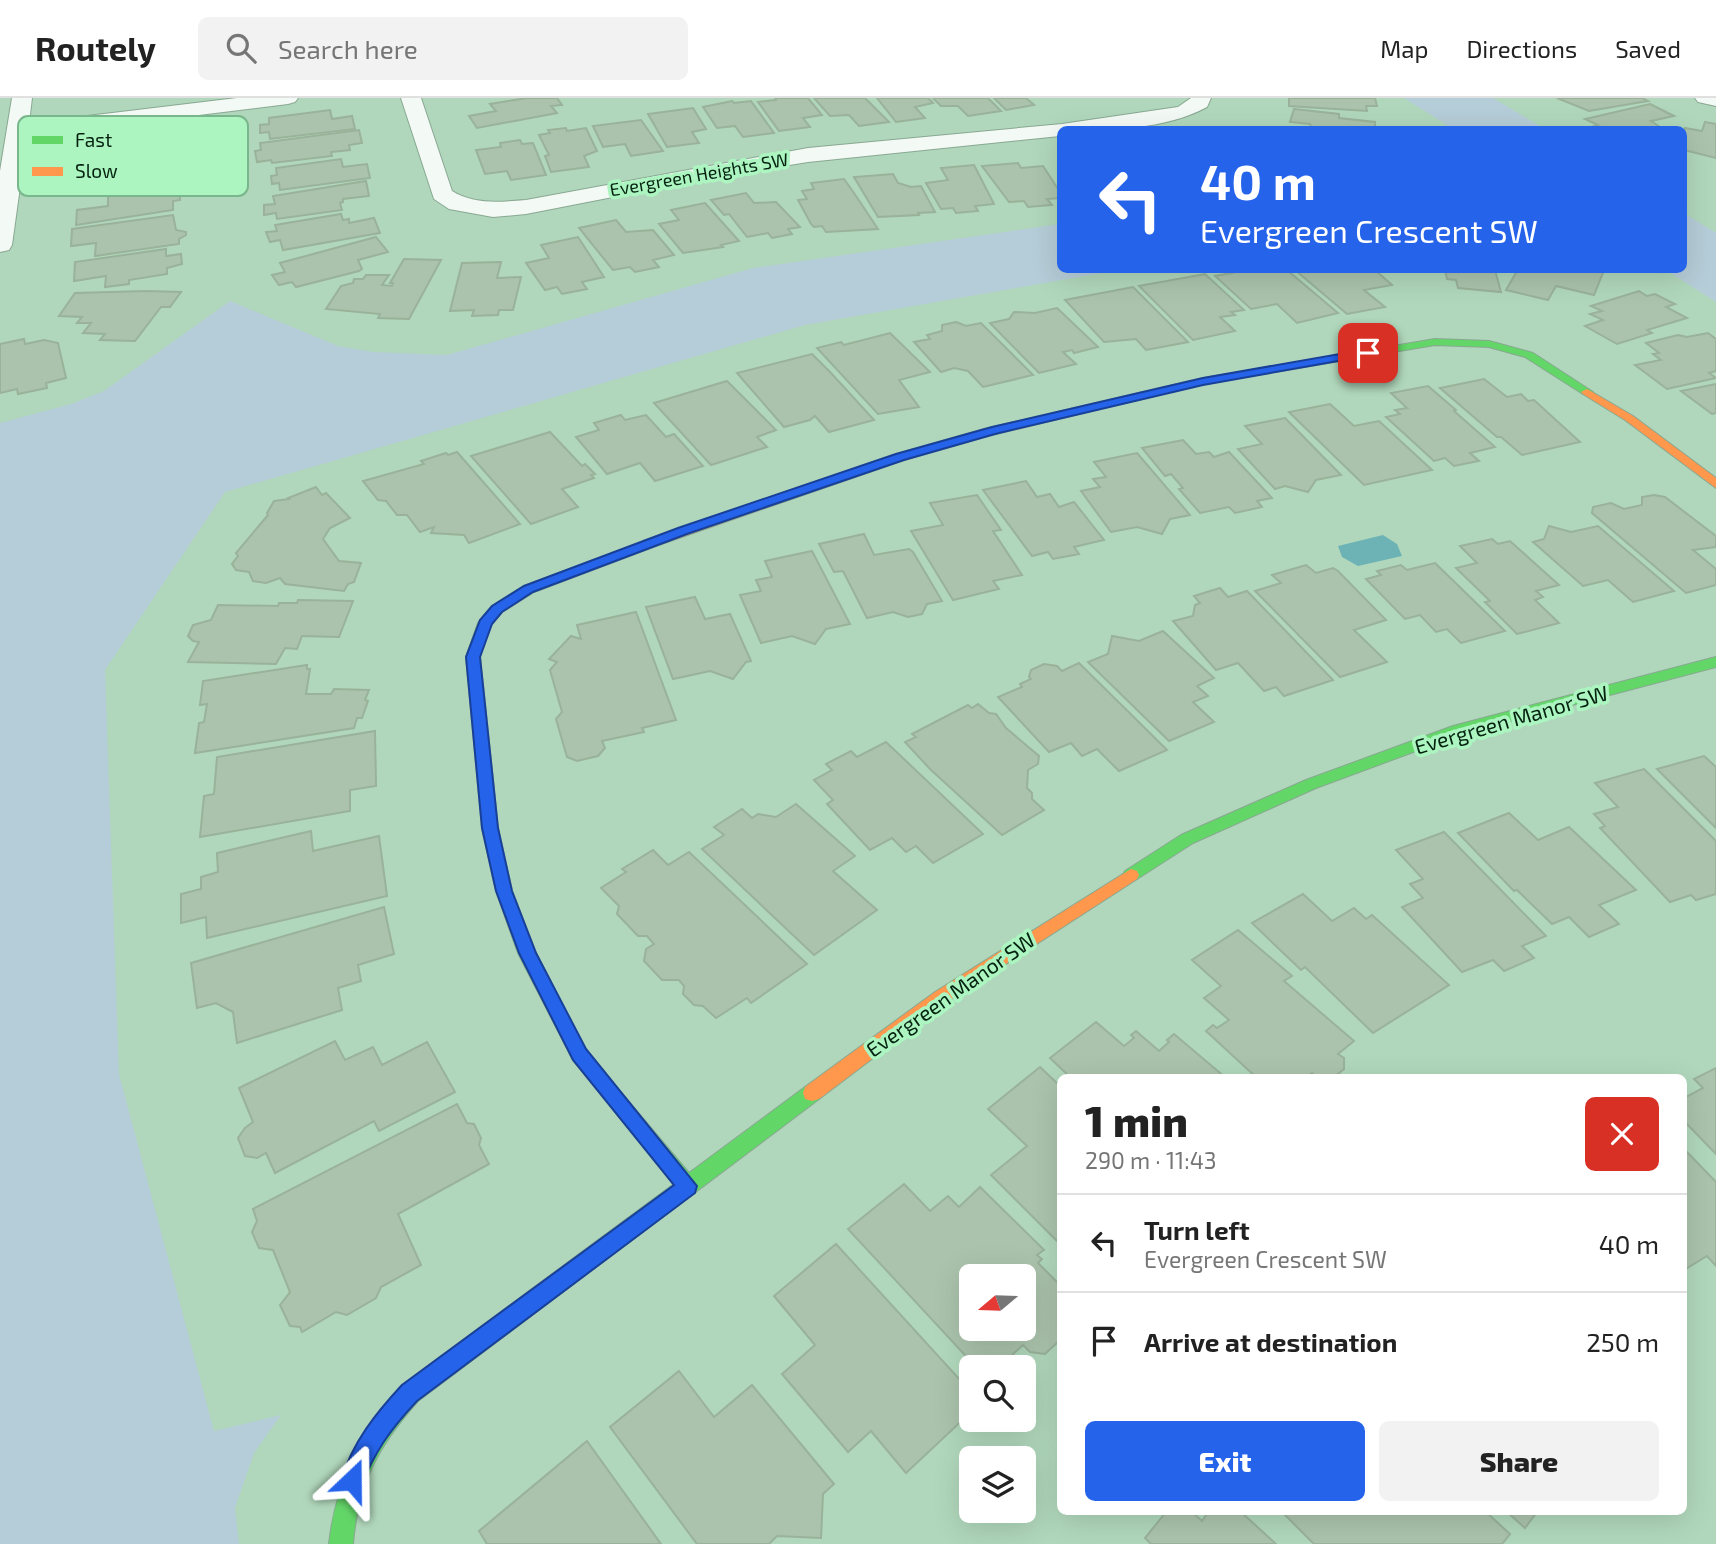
<!DOCTYPE html>
<html lang="en">
<head>
<meta charset="utf-8">
<style>
  body { margin:0; font-family:"Exo 2",sans-serif; background:#f2f2f2; color:#222; height:100vh; display:flex; flex-direction:column; font-size:26px; white-space:nowrap }
  * { box-sizing:border-box; margin:0 }
  p { font-size:23px; color:#767676 }
  .icon { flex:none; width:38px; height:38px; fill:none; stroke:currentColor; stroke-width:2; stroke-linecap:round; stroke-linejoin:round }
  .map { position:relative; flex:1; overflow:hidden }
  .side { position:absolute; left:1057px; top:976px; width:630px; height:441px; display:flex; flex-direction:column; background:#fff; border-radius:10px; box-shadow:0 7px 28px #0002 }
  .side>* { flex:none }
  .guide { position:absolute; left:1057px; top:28px; width:630px; height:147px; border-radius:10px; box-shadow:0 7px 28px #0002; background:#2563eb; color:#fff; overflow:hidden }
  .needle { width:46px; rotate:251deg }
  .controls { position:absolute; left:959px; top:1166px; display:grid; gap:14px }
  .controls a { display:grid; place-items:center; width:77px; height:77px; border-radius:10px; background:#fff; box-shadow:0 7px 28px #0002; font-size:35px }
  .pin { position:absolute; display:grid; place-items:center; width:60px; height:60px; color:#fff; margin:-30px; border-radius:14px; box-shadow:0 4px 10px #0006 }
  .me { position:absolute; width:77px; margin:-38px; rotate:23deg; stroke-linejoin:round; filter:drop-shadow(0 0 5px #0008) }
  .turn { display:flex; align-items:center; gap:24px; height:147px; padding:0 28px; font-size:32px }
  .turn .icon { width:91px; height:91px; stroke-width:2.5 }
  .turn b { display:block; font-size:49px; line-height:60px }
  .round { display:grid; place-items:center; flex:none; width:74px; height:74px; border-radius:10px; background:#f2f2f2 }
  .overview { display:flex; align-items:center; justify-content:space-between; height:119px; padding:0 28px }
  h1 { font-size:42px; font-weight:800; line-height:52px }
  .action { display:flex; gap:14px; margin-top:auto; padding:14px 28px }
  .action a { flex:1; height:80px; border-radius:10px; background:#2563eb; color:#fff; font-size:28px; font-weight:800; line-height:80px; text-align:center }
  .action a+a { background:#f2f2f2; color:#222 }
  ul { padding:0; list-style:none }
  li { display:flex; align-items:center; gap:21px; height:98px; padding:0 28px; border-top:2px solid #e0e0e0 }
  li div { flex:1 }
  li b { display:block; font-size:26px }
  li em { font-style:normal }
  header { display:flex; align-items:center; gap:42px; box-sizing:border-box; height:98px; padding:0 35px; background:#fff; border-bottom:2px solid #e0e0e0 }
  header strong { font-size:33px }
  nav { display:flex; gap:38px; margin-inline-start:auto; font-size:24px }
  .search { width:490px; height:63px; background:#f2f2f2; display:flex; align-items:center; gap:18px; box-sizing:border-box; padding:0 24px; border-radius:10px; color:#767676; font-size:26px }
  .map>svg:first-child { display:block }
</style>
</head>
<body>
<header>
<strong>Routely</strong>
<div class="search"><svg class="icon" aria-label="search" viewBox="0 0 24 24"><circle cx="10" cy="10" r="6"/><path d="M15 15l6 6"/></svg>Search here</div>
<nav><a>Map</a><a>Directions</a><a>Saved</a></nav>
</header>
<div class="map">
<svg width="1716" height="1446" viewBox="0 0 1716 1446">
  <rect width="100%" height="100%" fill="#b0d7bb"/>
  <g fill="#b5cdd8">
    <path d="M1404 0H1493L1545 31H1453Z"/>
    <path d="M1684 115 1716 135V204L1666 172H1684Z"/>
    <path d="M1060 126V172H1119L805 227 225 394 105 572 119 976 214 1333 281 1317 254 1355 235 1410 239 1446H0V325L71 306 104 293 230 203 338 248 373 254 447 257 753 170Z"/>
  </g>
  <path fill="#6db3b6" d="M1383 437 1397 446 1402 458 1358 468 1342 459 1338 448Z"/>
  <g fill="#abc3ac" stroke="#99b299" stroke-width="2" fill-rule="evenodd">
    <path d="M527 0H557L562 7 551 8 557 15 477 30 469 18 496 13 490 6Z"/>
    <path d="M775 0H808L822 17 803 20 810 29 779 33 758 4 776 2Z"/>
    <path d="M814 0H865L889 24 859 28 849 17 830 18Z"/>
    <path d="M877 0H928L933 5 915 9 925 20 896 24Z"/>
    <path d="M933 0H988L1001 13 968 18 958 8H941Z"/>
    <path d="M994 0H1026L1034 7 1006 12Z"/>
    <path d="M1289 0H1375L1377 8H1366L1367 13 1289 8Z"/>
    <path d="M1557 0H1642L1648 3 1589 13Z"/>
    <path d="M732 3 734 5 751 3 774 35 743 39 735 28 717 30 703 9Z"/>
    <path d="M1650 6 1674 18 1651 23 1663 31 1596 32 1591 29 1598 27 1585 21Z"/>
    <path d="M693 10 706 31 692 34 699 45 667 49 648 16Z"/>
    <path d="M1294 11 1339 16V20L1375 24V29L1384 32H1313L1310 26 1290 24Z"/>
    <path d="M330 12 332 21 352 18 355 31 270 41 269 34 260 35V27L269 26V20Z"/>
    <path d="M641 22 663 53 631 58 625 46 603 49 593 28Z"/>
    <path d="M1705 24 1716 26V60L1684 52 1685 30 1702 33Z"/>
    <path d="M566 30 567 33 586 30 597 53 584 58 589 69 551 74 545 58 549 57 539 37 550 35 548 32Z"/>
    <path d="M359 32 362 45 349 47 350 52 331 54 332 58 272 65 271 62 257 64 255 53 261 52 260 45Z"/>
    <path d="M520 42 522 46 533 45 546 77 511 82 507 73 485 76 476 52 501 49 500 45Z"/>
    <path d="M341 61 343 69 367 66 370 80 280 92 279 85 272 86 271 78 277 77 276 70Z"/>
    <path d="M1018 65 1021 70 1043 68 1060 94V100L1047 101 1052 107 1028 109 1024 103 1009 104 982 68Z"/>
    <path d="M974 67 994 106 975 108 978 113 956 115 953 110 941 111 926 85 948 82 941 70Z"/>
    <path d="M893 76 898 85 911 89 921 88 935 114 918 115 919 117 878 119 854 79Z"/>
    <path d="M844 81 854 95 878 131 826 134 822 128 814 129 811 126 798 102 807 101 802 93 814 91 811 85Z"/>
    <path d="M366 83 369 98 343 101V104L340 105 342 112 277 121 276 115 264 117V107L275 106 273 98Z"/>
    <path d="M180 87V102L173 103V112L76 127 77 112 108 108V96Z"/>
    <path d="M746 95 754 105 776 104 800 129 788 131 792 136 772 140 768 135 747 139 729 116 724 117 711 102Z"/>
    <path d="M705 105 739 143 721 147 723 149 683 155 659 126 679 122 671 112Z"/>
    <path d="M341 116 343 122 349 121V125L374 120 380 135 283 152 280 142 270 144 266 134 277 133 275 127Z"/>
    <path d="M173 117 176 132 186 134V137L179 141V146L95 158 96 145 71 148 72 131Z"/>
    <path d="M616 122 626 134 653 132 674 157 653 162 659 169 635 174 630 169 613 172 579 130Z"/>
    <path d="M376 139 388 154 358 162 362 171 359 173 296 189 292 184 279 187 272 177 285 174 280 165Z"/>
    <path d="M578 139 604 179 582 184 587 191 562 196 557 189 545 192 526 165 549 160 541 147Z"/>
    <path d="M166 151V158L181 156 182 166 167 170V176L129 182V186L105 189 106 178 74 183 75 164Z"/>
    <path d="M404 161 441 162 409 221 378 220 380 216 326 211 341 188 353 185 354 181H363L366 177H389L382 187 392 188 393 185H390Z"/>
    <path d="M501 164 497 180 521 179 513 212H499L498 217 472 218 474 212 450 213 462 165Z"/>
    <path d="M1229 172H1287L1338 215 1297 225 1277 206 1251 211 1215 178 1232 175Z"/>
    <path d="M1295 172H1375L1392 187 1364 192 1385 209 1347 216Z"/>
    <path d="M1445 172H1495L1501 194 1458 190 1456 182 1447 181Z"/>
    <path d="M1523 172H1604L1594 197 1556 188 1548 202 1506 192 1517 173Z"/>
    <path d="M1205 176 1244 212 1231 214 1235 217 1220 219 1235 233 1193 242 1139 188Z"/>
    <path d="M1133 189 1188 244 1146 252 1136 241 1104 244 1065 202Z"/>
    <path d="M147 193 181 194 170 209H161L135 243 100 242 105 236 83 235 91 225H77L82 219 59 218 75 195Z"/>
    <path d="M1639 193 1647 198 1655 196 1675 206 1666 209 1687 220 1647 232 1652 235 1617 246 1585 228 1603 222 1590 216 1602 213 1591 208Z"/>
    <path d="M1057 210 1098 249 1074 255 1072 252 1063 254 1076 266 1039 275 990 225 1009 221 1014 214 1035 215Z"/>
    <path d="M956 224 966 228 981 225 1033 277 983 289 968 273 954 270 941 274 914 244 930 241 927 237 942 233V227Z"/>
    <path d="M890 235 930 274 899 282 919 309 878 316 817 250 841 244 844 247Z"/>
    <path d="M1708 235 1716 241V273L1709 275 1716 280 1667 291 1635 267 1661 262 1653 256 1659 255 1646 245 1678 237 1687 239Z"/>
    <path d="M24 241 25 246 44 242 58 245 66 280 46 285 47 290 18 296 17 291 0 295V246Z"/>
    <path d="M812 256 831 275 874 322 829 334 815 318 810 322 784 329 737 275Z"/>
    <path d="M1484 281 1507 299 1521 296 1528 303 1534 302 1580 344 1522 357 1501 339H1497L1440 290Z"/>
    <path d="M727 283 776 332 757 339 767 349 711 367 654 305Z"/>
    <path d="M1716 286V315L1712 316 1681 293Z"/>
    <path d="M1428 288 1456 312 1454 313 1495 349 1470 355 1479 363 1454 368 1445 360 1434 363 1386 319 1400 316 1395 312 1407 310 1391 295Z"/>
    <path d="M1330 306 1354 328 1379 323 1432 372 1364 387 1289 314Z"/>
    <path d="M621 317 625 322 646 317 666 339 674 336 703 368 655 383 640 365 607 376 576 339 599 332 594 325Z"/>
    <path d="M1285 320 1341 377 1316 382 1308 394 1285 388 1275 391 1238 351 1262 346 1245 328Z"/>
    <path d="M550 334 582 368 585 366 595 376 591 377 594 380 562 391 578 409 531 426 471 358Z"/>
    <path d="M1183 342 1196 356 1209 354 1214 359 1229 354 1272 400 1257 403 1262 409 1235 415 1229 409 1200 415 1179 391 1183 390 1171 376 1165 378 1142 350Z"/>
    <path d="M457 354 520 426 469 445 464 437 431 435 434 429 420 434 407 417H397L386 403 378 402 363 383 424 366 421 363 446 355 448 357Z"/>
    <path d="M1137 355 1190 417 1170 421 1162 436 1137 429 1111 434 1081 393 1100 389 1093 381 1106 379 1094 364Z"/>
    <path d="M1026 383 1037 399 1050 396 1059 409 1074 404 1104 442 1074 449 1079 456 1053 461 1048 454 1032 458 983 392Z"/>
    <path d="M316 389 322 397 326 395 350 420 330 430 323 441 339 463 361 465 354 484 348 486 344 493 285 486 280 480 266 485 253 483 249 474 236 472 232 466 238 458 236 455 268 417 267 415 274 403 289 401 288 400Z"/>
    <path d="M977 397 1001 432 993 433 1022 477 993 483 999 491 953 502 911 433 943 427 930 405Z"/>
    <path d="M1654 397 1665 399 1716 438V449L1693 452 1716 471V487L1686 495 1592 415 1593 409 1611 405 1624 411 1642 407V399Z"/>
    <path d="M1549 428 1571 434 1598 428 1674 493 1633 504 1608 482 1583 488 1533 444 1544 441Z"/>
    <path d="M864 436 874 457 909 451 913 454 942 503 927 506 922 516 908 519 893 514 867 520 843 473 834 474 819 446Z"/>
    <path d="M1492 441 1498 446 1510 443 1559 487 1536 493 1543 499 1535 502 1559 525 1517 536 1485 504 1490 503 1456 470 1477 465 1460 448Z"/>
    <path d="M812 453 850 526 826 531 815 546 792 538 761 545 740 497 761 493 756 482 772 479 765 463Z"/>
    <path d="M1435 465 1505 533 1461 545 1447 531 1436 534 1420 517 1405 521 1366 481 1381 477 1377 473 1401 467 1407 472Z"/>
    <path d="M1306 467 1316 475 1333 470 1338 473 1386 522 1354 532 1387 564 1340 579 1255 493 1281 485 1272 477Z"/>
    <path d="M1220 490 1228 499 1247 493 1333 582 1284 598 1276 589 1264 593 1238 565 1216 572 1173 523 1193 518 1195 507 1200 505 1194 498Z"/>
    <path d="M695 499 705 521 730 516 751 563 746 564 733 581 710 573 673 581 646 509Z"/>
    <path d="M298 502 353 503 339 539 302 538 297 551 285 550 276 566 188 564 199 544 193 543 188 538 193 527 211 522 218 507 278 508 279 505H297Z"/>
    <path d="M636 514 676 622 642 630 644 634 602 643 605 650 598 658 577 663 567 659 556 621 562 614 550 572 557 564 549 561 571 538 581 541 577 527Z"/>
    <path d="M1163 533 1214 580 1197 588 1208 598 1193 604 1214 624 1169 643 1088 564 1108 556 1112 538 1139 543Z"/>
    <path d="M1079 565 1167 652 1119 673 1097 651 1082 658 1071 645 1049 654 998 599 1022 589 1020 586 1031 581 1029 579 1031 572 1044 566 1057 568 1062 573Z"/>
    <path d="M307 567V571H310L306 596H331L334 591 369 592 365 602 368 603 362 620H357L354 630 195 655 199 625 204 624 207 606 200 607 203 583Z"/>
    <path d="M978 606 989 615 996 616 1006 630 1039 658 1038 666 1028 672 1027 690 1032 695V701L1044 712 1002 737 930 671 905 644 916 639 912 636 968 607 972 610Z"/>
    <path d="M375 633 376 688 350 692V713L200 739 204 698 214 696 217 659Z"/>
    <path d="M886 644 983 736 933 765 916 748 906 754 892 740 870 752 827 706 833 702 814 682 832 672 826 666 851 653 857 659Z"/>
    <path d="M1704 658 1716 669V730L1657 671Z"/>
    <path d="M1644 671 1716 743V796L1696 802 1691 797 1670 804 1600 730 1605 728 1594 716 1618 709 1595 685Z"/>
    <path d="M796 706 855 758 833 773 877 812 814 857 702 751 724 737 714 729 742 711 752 720 758 716 776 719Z"/>
    <path d="M1509 715 1538 742 1569 729 1636 792 1599 807 1619 826 1589 839 1569 819 1552 826 1517 792 1514 793 1458 735Z"/>
    <path d="M311 733 313 753 379 738 387 798 207 840 206 819 181 825V796L201 791V779L218 774 217 755Z"/>
    <path d="M1444 734 1546 838 1522 848 1534 860 1504 873 1493 862 1462 874 1402 809 1423 800 1410 786 1423 781 1396 752Z"/>
    <path d="M653 752 668 767 689 754 807 866 751 905 747 900 716 920 703 908 694 907 683 896 684 888 679 882H662L644 863 646 851 654 846 647 838H638L617 816 619 808 601 790 626 774 622 771Z"/>
    <path d="M1303 796 1332 823 1354 810 1366 821 1372 817 1449 887 1373 935 1305 869 1301 872 1252 825Z"/>
    <path d="M384 809 394 856 358 867 361 883 338 890 342 912 237 945 233 914 216 905 197 910 191 865Z"/>
    <path d="M1238 832 1292 878 1284 883 1354 943 1338 956 1344 960V971L1333 980H1318L1312 975 1305 980H1257L1206 933 1213 927 1217 930 1229 922 1204 900 1221 888 1192 862Z"/>
    <path d="M1096 924 1124 948 1134 940 1131 937 1136 933 1159 953 1169 944 1167 942 1174 936 1226 980H1071L1050 960Z"/>
    <path d="M335 943 345 962 373 949 382 967 427 944 455 994 379 1033 374 1023 275 1075 266 1055 257 1060 245 1058 238 1040 245 1030 253 1024 239 990Z"/>
    <path d="M1040 969 1060 988V1146L991 1077 1027 1048 988 1011Z"/>
    <path d="M1716 970V1056L1684 1023V1000L1703 990 1694 981Z"/>
    <path d="M457 1006 467 1025 474 1026 481 1040 479 1047 489 1066 398 1116 421 1167 381 1189 376 1200 347 1217 336 1214 302 1234 300 1229 290 1228 280 1207 290 1194 273 1152 259 1150 252 1134 257 1123 253 1111Z"/>
    <path d="M1684 1051 1716 1084V1168L1707 1158 1684 1172Z"/>
    <path d="M904 1086 930 1113 948 1098 959 1109 980 1089 1044 1152 1037 1157 1042 1161 1038 1165 1060 1187V1242L1045 1256 1030 1254 1023 1247 999 1269H976L848 1131ZM971 1178H1024V1230H971Z"/>
    <path d="M836 1146 971 1294V1314L906 1375 871 1333 848 1354 782 1276 815 1247 774 1198Z"/>
    <path d="M679 1273 714 1319 752 1287 834 1386 823 1396 821 1440 777 1438 769 1446H697L610 1329Z"/>
    <path d="M587 1343 661 1446H487L479 1433Z"/>
    <path d="M1166 1414H1192L1202 1423 1208 1414H1241L1276 1446H1151L1145 1440Z"/>
    <path d="M1282 1414H1486L1510 1436 1502 1446H1314Z"/>
    <path d="M1507 1414H1537L1525 1430Z"/>
  </g>
  <g fill="none" stroke-linecap="round" stroke-linejoin="round">
    <g stroke="#89a892" stroke-width="2">
      <g id="street">
        <path d="M12 0H32L29 25 237 0H298L295 4 288 6 27 38 12 147 9 152 0 154V73Z"/>
        <path d="M401 0H421L452 93C475 107 500 104 526 102L808 50 1062 26 1178 9 1191 0H1211L1207 9C1165 32 1108 32 1060 32V38L808 64 715 79 526 116 493 119 449 111 434 101Z"/>
        <path d="M1695 0H1716V8L1698 4Z"/>
      </g>
    </g>
    <g stroke="#89a892" stroke-width="2">
      <g id="fast">
        <path d="M1435 241 1489 243 1533 255 1593 294 1583 296 1525 259 1489 249 1435 247 1203 286 984 339 978 335 984 331 1203 280Z"/>
        <path d="M648 442 654 446 653 449 534 494 502 514 491 526 480 559 498 730 512 793 536 855 585 952 689 1075 805 989 812 987 819 989 821 995 819 1001 418 1303C378 1348 358 1385 353 1446H329C336 1384 361 1334 402 1287L674 1086 573 962 518 855 496 793 482 730 466 559 478 525 492 508 524 488Z"/>
        <path d="M1716 559V569L1462 636 1316 690 1193 745 1137 781H1125L1123 777 1125 773 1181 737 1306 682 1453 628Z"/>
      </g>
    </g>
    <g stroke="#89a892" stroke-width="2">
      <g id="slow">
        <path d="M1587 291 1633 318 1716 380V390L1625 322 1583 296 1581 294Z"/>
        <path d="M984 331 990 335 988 338 904 362 653 449H643L642 446 643 443 896 356Z"/>
        <path d="M1131 771 1137 773 1139 777 1137 781 947 904 819 1001 812 1003 805 1001 803 995 805 989 935 894Z"/>
      </g>
    </g>
    <use href="#street" fill="#f3f9f5" fill-rule="evenodd"/>
    <use href="#fast" fill="#63d668" fill-rule="evenodd"/>
    <use href="#slow" fill="#ff974d" fill-rule="evenodd"/>
  </g>
  <path fill="#2563eb" stroke="#184099" stroke-width="2" d="M1368 251 1373 255 1372 257 1203 287 995 336 904 362 687 436 533 494 502 514 492 526 480 559 498 730 512 793 536 855 586 951 697 1088 695 1095 417 1303C389 1333 376 1352 360 1390L352 1393 344 1390 341 1382C353 1344 375 1316 402 1287L674 1087 573 962 519 855 496 793 482 730 466 559 480 522 492 508 524 488 678 430 896 356 992 329 1203 280Z"/>
  <g text-anchor="middle" dominant-baseline="central" stroke-width="7" stroke-linejoin="round" paint-order="stroke">
    <g font-size="18" fill="#04220f" stroke="#acf5c1">
      <text transform="translate(699 76) rotate(-10)">Evergreen Heights SW</text>
    </g>
    <g font-size="21" fill="#04220f" stroke="#acf5c1">
      <text transform="translate(1511 621) rotate(-16)">Evergreen Manor SW</text>
      <text transform="translate(950 896) rotate(-35)">Evergreen Manor SW</text>
    </g>
  </g>
  <rect x="18" y="18" width="230" height="80" rx="10" fill="#acf5c1" stroke="#7ab68c" stroke-width="2"/>
  <rect x="32" y="38" width="31" height="8" fill="#63d668"/>
  <rect x="32" y="69" width="31" height="9" fill="#ff974d"/>
  <g font-size="19" fill="#04220f">
    <text x="75" y="49">Fast</text>
    <text x="75" y="80">Slow</text>
  </g>
</svg>
<div class="controls">
<a><svg class="needle" viewBox="-14 -14 28 28"><path d="M0-13l5 13h-10z" fill="#e53935"/><path d="M0 13l5-13h-10z" fill="#767676"/></svg></a>
<a><svg class="icon" aria-label="search" viewBox="0 0 24 24"><circle cx="10" cy="10" r="6"/><path d="M15 15l6 6"/></svg></a>
<a><svg class="icon" aria-label="layers" viewBox="0 0 24 24"><path d="M12 4l9 5-9 5-9-5zM3 14l9 5 9-5"/></svg></a>
</div>
<div class="pin" style="left:1368px;top:255px;background:#d93025"><svg class="icon" aria-label="arrive" viewBox="0 0 24 24"><path d="M6 21V4h12l-3 4 3 4H6"/></svg></div>
<svg class="me" style="left:352px;top:1382px" viewBox="-20 -20 40 40"><path d="M0-17L14 15 0 8-14 15z" fill="#2563eb" stroke="#fff" stroke-width="4"/></svg>
<div class="guide">
<div class="turn"><svg class="icon" aria-label="left" viewBox="0 0 24 24"><path d="M17 20v-9H6M10 6l-5 5 5 5"/></svg><div><b>40 m</b>Evergreen Crescent SW</div></div>
</div>
<section class="side">
<div class="overview"><div><h1>1 min</h1><p>290 m · 11:43</p></div><a class="round" style="background:#d93025;color:#fff"><svg class="icon" aria-label="close" viewBox="0 0 24 24"><path d="M6 6l12 12M18 6L6 18"/></svg></a></div>
<ul>
<li><svg class="icon" aria-label="left" viewBox="0 0 24 24"><path d="M17 20v-9H6M10 6l-5 5 5 5"/></svg><div><b>Turn left</b><p>Evergreen Crescent SW</p></div><em>40 m</em></li>
<li><svg class="icon" aria-label="arrive" viewBox="0 0 24 24"><path d="M6 21V4h12l-3 4 3 4H6"/></svg><div><b>Arrive at destination</b></div><em>250 m</em></li>
</ul>
<div class="action"><a>Exit</a><a>Share</a></div>
</section>
</div>
</body>
</html>
